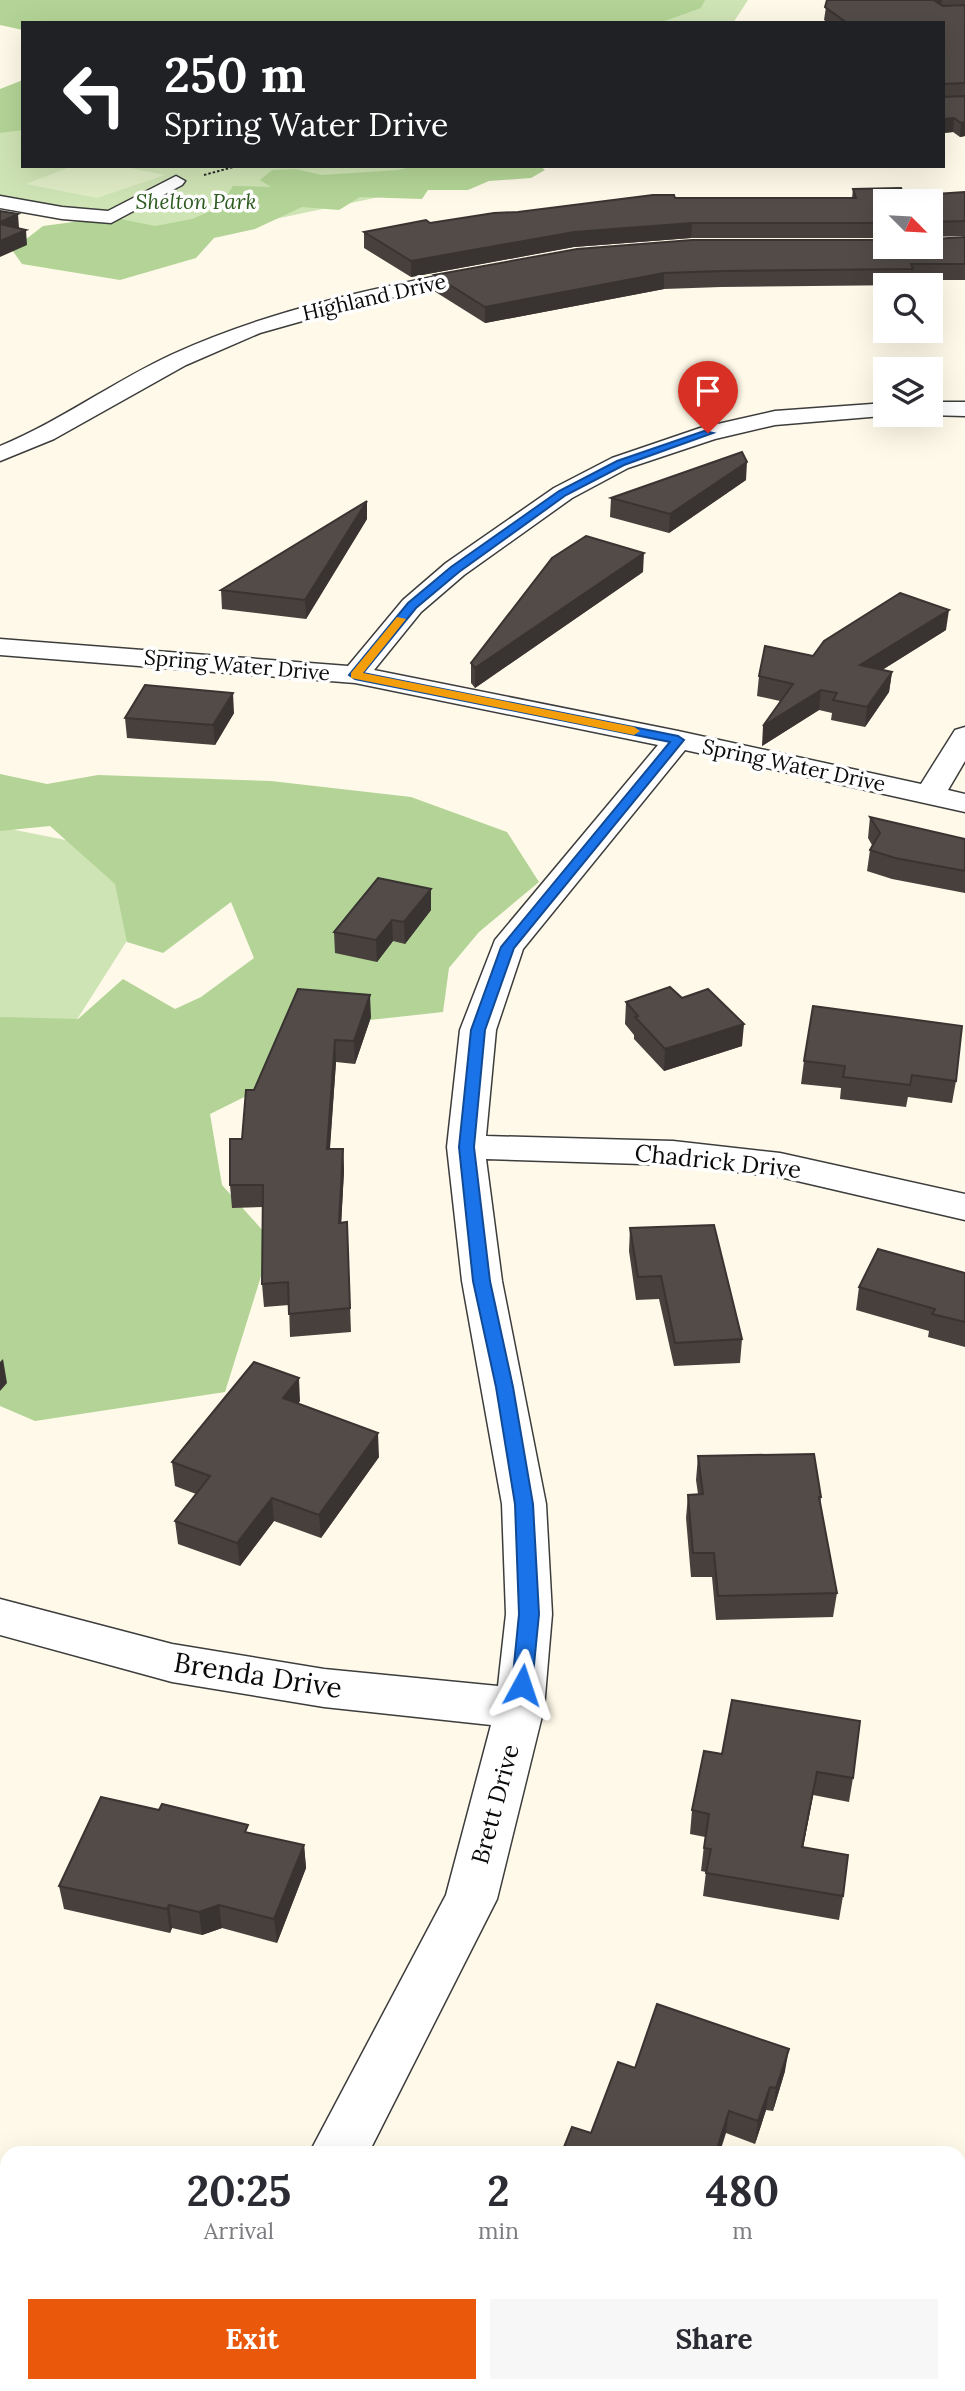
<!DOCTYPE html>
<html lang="en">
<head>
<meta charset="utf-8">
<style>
  body { margin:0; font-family:Lora,serif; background:#f7f7f7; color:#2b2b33; height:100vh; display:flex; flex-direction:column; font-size:26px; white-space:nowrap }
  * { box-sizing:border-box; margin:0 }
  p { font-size:23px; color:#7c7c81 }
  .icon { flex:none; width:38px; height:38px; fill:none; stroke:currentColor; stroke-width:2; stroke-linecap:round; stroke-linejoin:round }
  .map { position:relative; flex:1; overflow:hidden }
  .side { position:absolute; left:0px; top:2146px; width:966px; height:247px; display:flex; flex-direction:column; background:#fff; border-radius:21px 21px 0 0; box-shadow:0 7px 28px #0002 }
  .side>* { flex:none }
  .top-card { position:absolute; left:21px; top:21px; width:924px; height:147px; border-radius:0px; box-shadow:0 7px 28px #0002; background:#202124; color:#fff; overflow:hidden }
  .needle { width:46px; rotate:114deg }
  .buttons { position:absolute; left:873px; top:189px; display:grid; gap:14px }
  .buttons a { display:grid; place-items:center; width:70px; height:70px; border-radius:0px; background:#fff; box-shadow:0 7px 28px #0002; font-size:35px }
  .pin { position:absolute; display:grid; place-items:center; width:60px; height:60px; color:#fff; margin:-72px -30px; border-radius:50% 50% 50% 0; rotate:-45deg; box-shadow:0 0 7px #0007 }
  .pin .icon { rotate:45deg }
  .me { position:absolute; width:77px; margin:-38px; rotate:5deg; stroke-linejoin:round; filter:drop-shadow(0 0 5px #0008) }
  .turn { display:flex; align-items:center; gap:24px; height:147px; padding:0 28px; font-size:32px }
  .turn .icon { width:91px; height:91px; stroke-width:2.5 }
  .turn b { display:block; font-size:49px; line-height:60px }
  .eta { display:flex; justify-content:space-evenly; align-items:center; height:119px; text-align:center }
  .eta b { font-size:42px; font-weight:700; line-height:49px }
  .cta { display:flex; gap:14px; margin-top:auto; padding:14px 28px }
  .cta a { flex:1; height:80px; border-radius:0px; background:#ea580c; color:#fff; font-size:28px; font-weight:700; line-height:80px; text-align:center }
  .cta a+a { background:#f7f7f7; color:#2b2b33 }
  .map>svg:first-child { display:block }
</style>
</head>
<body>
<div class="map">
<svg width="965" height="2391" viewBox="0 0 965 2391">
  <rect width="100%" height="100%" fill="#fef9e8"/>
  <g fill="#cfe4b5">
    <path d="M566 0H748L733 23H525Z"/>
    <path d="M23 119V166H476L502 171 195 236 0 198V120Z"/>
    <path d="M0 827 177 862 57 1051 0 1039Z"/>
  </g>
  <g fill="#b3d496">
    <path d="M0 0H705L701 8 659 23H23V30L0 25Z"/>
    <path d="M23 80V130L0 133V89Z"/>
    <path d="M413 166H540L545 170 531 178 489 181 468 190H428L422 199 360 197 339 210 302 207 255 229 214 238 196 258 120 280 22 264 12 250 43 226 111 217 155 226 192 219 220 207 233 186 271 187 260 180 272 170 296 169 321 175 399 170Z"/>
    <path d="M0 774 47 784 98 775 271 781 411 797 507 832 539 882 479 932 449 968 443 1012 324 1025 297 1071 210 1114 222 1185 272 1241 225 1392 35 1421 0 1406V1017L78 1019 123 979 175 1009 201 997 254 958 231 902 163 953 127 942 115 884 50 826 0 831Z"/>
  </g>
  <path fill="#e0ecc6" d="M120 166 165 175 97 198 26 184 70 167Z"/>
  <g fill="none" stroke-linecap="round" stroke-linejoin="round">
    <g stroke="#3d3d3d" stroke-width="3">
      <g id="minor">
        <path d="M176 176 185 181 182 185 111 223 62 219 0 208V196L62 207 108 211Z"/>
        <path d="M484 267 491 269 494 273 491 277 366 303 260 333 186 365 54 439 0 461V446C61 421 114 381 173 354 272 309 378 287 484 267Z"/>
        <path d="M931 402H965V416L927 415H931Z"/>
        <path d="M886 403V415H894L775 425 715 439 628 468 572 498 464 575 421 612 374 670 678 731 921 784 955 730 965 727V761L948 790 965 794V812L685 750 523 949 496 1030 486 1136 673 1141 780 1153 965 1194V1220L780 1177 673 1165 486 1159 502 1281 546 1504 552 1614 544 1708 497 1899 369 2152H310L446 1895 491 1725 324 1707 172 1682 0 1635V1599L172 1644 324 1669 498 1686 506 1614 502 1504 462 1281 447 1147 460 1030 495 940 658 745 355 683 0 655V639L348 666 403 600 446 563 554 488 612 458 700 428 775 411Z"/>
        <path d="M184 2385H247L245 2391H182Z"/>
      </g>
    </g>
    <path stroke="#2c2c2c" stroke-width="2" stroke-dasharray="2.5 2" stroke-linecap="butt" d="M204 175 237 166"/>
    <use href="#minor" fill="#fff" fill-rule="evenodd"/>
  </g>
  <g fill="#47403d">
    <path d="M827 0H965V136L960 137 953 132 943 133V23H828L824 20Z"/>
    <path d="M853 189 905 196 965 192V236L931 237V201H886V238H691L574 247 411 277 364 248V232L430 223 518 212 675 198H852Z"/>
    <path d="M965 237V280H911V285L721 287 664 289 485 323 434 291V275Z"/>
    <path d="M746 480 669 533 610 517 611 498Z"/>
    <path d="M367 519 306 619 222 609 221 590Z"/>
    <path d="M643 572 475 688 471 683V663Z"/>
    <path d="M946 630 882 670 892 672 889 692 865 727 831 720 832 713 819 710 762 746 780 701 757 696 759 676Z"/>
    <path d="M234 713 215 745 127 738 125 718Z"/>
    <path d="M870 817 965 839V893L892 879 867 871 870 850 872 845 868 838Z"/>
    <path d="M431 910 405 944 393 941 377 962 335 953 334 932Z"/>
    <path d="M682 998 742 1046 664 1071 634 1039V1035L625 1024 626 1002Z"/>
    <path d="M371 1017 355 1064 336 1062 330 1149H343L344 1171 341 1223 347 1222 351 1332 290 1337 289 1305 264 1307 262 1284 263 1207 232 1208 230 1185 254 1090Z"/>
    <path d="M804 1061 956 1081 952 1103 908 1097 906 1107 840 1099 841 1088 801 1084Z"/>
    <path d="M630 1228 742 1339 740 1363 674 1366 659 1299 636 1300 629 1251Z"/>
    <path d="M965 1273V1347L928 1337 929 1331 856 1310 859 1287Z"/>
    <path d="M300 1401 298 1404 379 1457 321 1538 274 1521 240 1566 178 1544 175 1521 196 1494 175 1486 172 1462Z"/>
    <path d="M698 1456 821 1497 820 1504 837 1593 833 1617 716 1620 712 1577H691L686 1518 688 1495 698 1494 696 1480Z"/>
    <path d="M704 1751 853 1778 849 1802 813 1795 803 1847 843 1896 839 1920 703 1896 706 1872 701 1871 705 1837 690 1834 692 1810Z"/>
    <path d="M249 1833 304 1845 306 1868 277 1943 222 1928 202 1935 172 1928 170 1933 64 1909 59 1886Z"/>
    <path d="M635 2068 785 2071 773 2111 766 2110 755 2144 726 2133H591Z"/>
  </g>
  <g fill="#393432">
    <path d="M933 0H942L941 5Z"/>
    <path d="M954 118 953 132 943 133V119Z"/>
    <path d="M965 122V136L960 137 961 123Z"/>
    <path d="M18 214 19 228 0 237V222Z"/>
    <path d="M692 223 691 238 574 247 411 277V261L574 232Z"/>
    <path d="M26 230 27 245 0 257V241Z"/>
    <path d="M664 273V289L485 323V307Z"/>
    <path d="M747 462 746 480 669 533 670 514Z"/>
    <path d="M367 501V519L306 619 305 600Z"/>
    <path d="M644 553 643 572 475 688V668Z"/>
    <path d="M949 610 946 630 858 685 860 665Z"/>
    <path d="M892 672 889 692 865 727 867 707Z"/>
    <path d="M821 690 819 710 762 746 763 726Z"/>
    <path d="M233 693 234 713 215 745 213 725Z"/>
    <path d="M431 889V910L405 944 404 922Z"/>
    <path d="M392 920 393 941 377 962 376 940Z"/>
    <path d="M370 995 371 1017 355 1064 354 1041Z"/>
    <path d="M744 1024 742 1046 664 1071 665 1049Z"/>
    <path d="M335 1040 336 1062 328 1171 327 1149Z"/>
    <path d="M343 1149 344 1171 340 1246 339 1223Z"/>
    <path d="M3 1359 7 1383 0 1391V1362Z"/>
    <path d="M299 1378 300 1401 285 1421 283 1398Z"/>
    <path d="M378 1433 379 1457 321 1538 319 1515Z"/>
    <path d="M272 1498 274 1521 240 1566 237 1543Z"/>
    <path d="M817 1772 813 1795 799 1870 802 1847Z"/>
    <path d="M304 1845 306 1868 277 1943 274 1919Z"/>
    <path d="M169 1905 172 1928 170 1933 167 1909Z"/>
    <path d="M219 1905 222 1928 202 1935 199 1912Z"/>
    <path d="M789 2049 785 2071 773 2111 776 2088Z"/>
    <path d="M770 2087 766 2110 755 2144 758 2121Z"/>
    <path d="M729 2111 726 2133 720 2152H716Z"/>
  </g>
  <g fill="#524b47" stroke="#393432" stroke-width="2">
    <path d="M827 0H933L943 6 965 5V83L943 84V23H847L825 7Z"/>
    <path d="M965 96V122L961 123 954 118 943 119V97Z"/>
    <path d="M901 188 905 196 965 192V221L933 222 931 227V201H886V223H692L574 232 411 261 364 232 426 220 430 223 494 213 518 212 653 195H674L675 198H856L853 189Z"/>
    <path d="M0 211 18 214 0 222Z"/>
    <path d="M0 224 26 230 0 241Z"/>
    <path d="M965 237V264H911L913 269 723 271 664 273 485 307 434 275 577 249 692 240H886V247H931V238L933 239Z"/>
    <path d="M742 452 747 462 670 514 611 498Z"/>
    <path d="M367 501 305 600 221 590Z"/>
    <path d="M586 536 644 553 475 668 471 663 552 558Z"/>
    <path d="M900 593 949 610 860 665 892 672 867 707 833 700 837 693 821 690 763 726 793 684 759 676 765 646 813 656 824 641Z"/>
    <path d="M145 685 233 693 213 725 125 718Z"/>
    <path d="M870 817 965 839V871L895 858 870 850 880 833Z"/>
    <path d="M378 878 431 889 404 922 392 920 376 940 334 932Z"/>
    <path d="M670 987 682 998 708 989 744 1024 665 1049 635 1017 638 1016 626 1002Z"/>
    <path d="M298 989 370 995 354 1041 335 1040 327 1149H343L339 1223 347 1222 350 1308 289 1314 288 1282 262 1284 263 1185H230V1139H242L246 1090H254Z"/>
    <path d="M813 1006 962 1026 956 1081 912 1075 910 1085 843 1077 845 1066 804 1061Z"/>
    <path d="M714 1225 742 1339 675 1343 661 1276 638 1277 630 1228Z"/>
    <path d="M878 1249 965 1273V1322L932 1314 935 1309 859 1287Z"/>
    <path d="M254 1362 299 1378 283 1398 378 1433 319 1515 272 1498 237 1543 175 1521 210 1476 172 1462Z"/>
    <path d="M814 1454 821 1497H819L837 1593 718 1596 714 1553H693L688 1495 703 1494 698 1456Z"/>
    <path d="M732 1700 860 1721 853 1778 817 1772 802 1847 848 1855 843 1896 706 1873 711 1849 704 1848 709 1814 692 1810 704 1751 722 1754Z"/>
    <path d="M101 1797 159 1810 162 1804 248 1825 245 1832 304 1845 274 1919 219 1905 199 1912 169 1905 167 1909 59 1886Z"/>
    <path d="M657 2004 789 2049 776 2088 770 2087 758 2121 729 2111 716 2152H562L572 2127 591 2133 618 2062 635 2068Z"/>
    <path d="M517 2385H634L632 2391H515Z"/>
    <path d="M499 2386 511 2391H497Z"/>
  </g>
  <path fill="#1a73e8" stroke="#114b97" stroke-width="2" d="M704 431 713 433 624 465 566 495 459 572 416 608 363 673 678 736 684 740 514 948 485 1030 474 1147 490 1281 513 1387 533 1504 539 1614 532 1685 529 1690 522 1693 515 1690 512 1685 519 1614 515 1504 496 1387 473 1281 459 1147 471 1030 501 947 670 742 355 679 349 675 408 603 451 567 559 491 617 461Z"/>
  <path fill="#f59e0b" d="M397 617 406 619 363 673 634 727 640 731 634 735 351 678V673Z"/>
  <g text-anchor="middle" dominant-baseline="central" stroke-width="7" stroke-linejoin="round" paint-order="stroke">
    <g font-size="21" font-style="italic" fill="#2e5c20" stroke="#fff">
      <text x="196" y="201">Shelton Park</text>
    </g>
    <g font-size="21" fill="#0a0a0a" stroke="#fff">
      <text transform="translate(374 297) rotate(-13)">Highland Drive</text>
      <text transform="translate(237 665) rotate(5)">Spring Water Drive</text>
      <text transform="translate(794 765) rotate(12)">Spring Water Drive</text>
    </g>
    <g font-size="24" fill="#0a0a0a" stroke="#fff">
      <text transform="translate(718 1161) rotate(6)">Chadrick Drive</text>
      <text transform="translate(495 1804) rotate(-75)">Brett Drive</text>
    </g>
    <g font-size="28" fill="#0a0a0a" stroke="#fff">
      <text transform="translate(258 1675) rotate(9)">Brenda Drive</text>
    </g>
  </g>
</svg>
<div class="buttons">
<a><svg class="needle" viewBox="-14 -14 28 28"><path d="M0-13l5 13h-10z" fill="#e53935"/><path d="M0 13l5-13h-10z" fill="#7c7c81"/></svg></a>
<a><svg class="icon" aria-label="search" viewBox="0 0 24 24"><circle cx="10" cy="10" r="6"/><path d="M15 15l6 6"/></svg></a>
<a><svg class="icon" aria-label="layers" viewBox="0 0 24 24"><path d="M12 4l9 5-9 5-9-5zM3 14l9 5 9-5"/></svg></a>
</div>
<div class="pin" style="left:708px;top:433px;background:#d93025"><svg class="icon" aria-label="arrive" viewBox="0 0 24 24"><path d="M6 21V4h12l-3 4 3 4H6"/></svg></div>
<svg class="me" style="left:522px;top:1685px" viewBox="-20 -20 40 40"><path d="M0-17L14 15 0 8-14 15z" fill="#1a73e8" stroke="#fff" stroke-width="4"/></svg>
<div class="top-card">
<div class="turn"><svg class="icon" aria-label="left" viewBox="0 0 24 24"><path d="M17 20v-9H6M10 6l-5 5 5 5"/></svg><div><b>250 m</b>Spring Water Drive</div></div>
</div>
<section class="side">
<div class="eta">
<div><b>20:25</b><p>Arrival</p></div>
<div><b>2</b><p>min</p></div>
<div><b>480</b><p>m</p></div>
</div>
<div class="cta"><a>Exit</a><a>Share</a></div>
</section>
</div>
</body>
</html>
